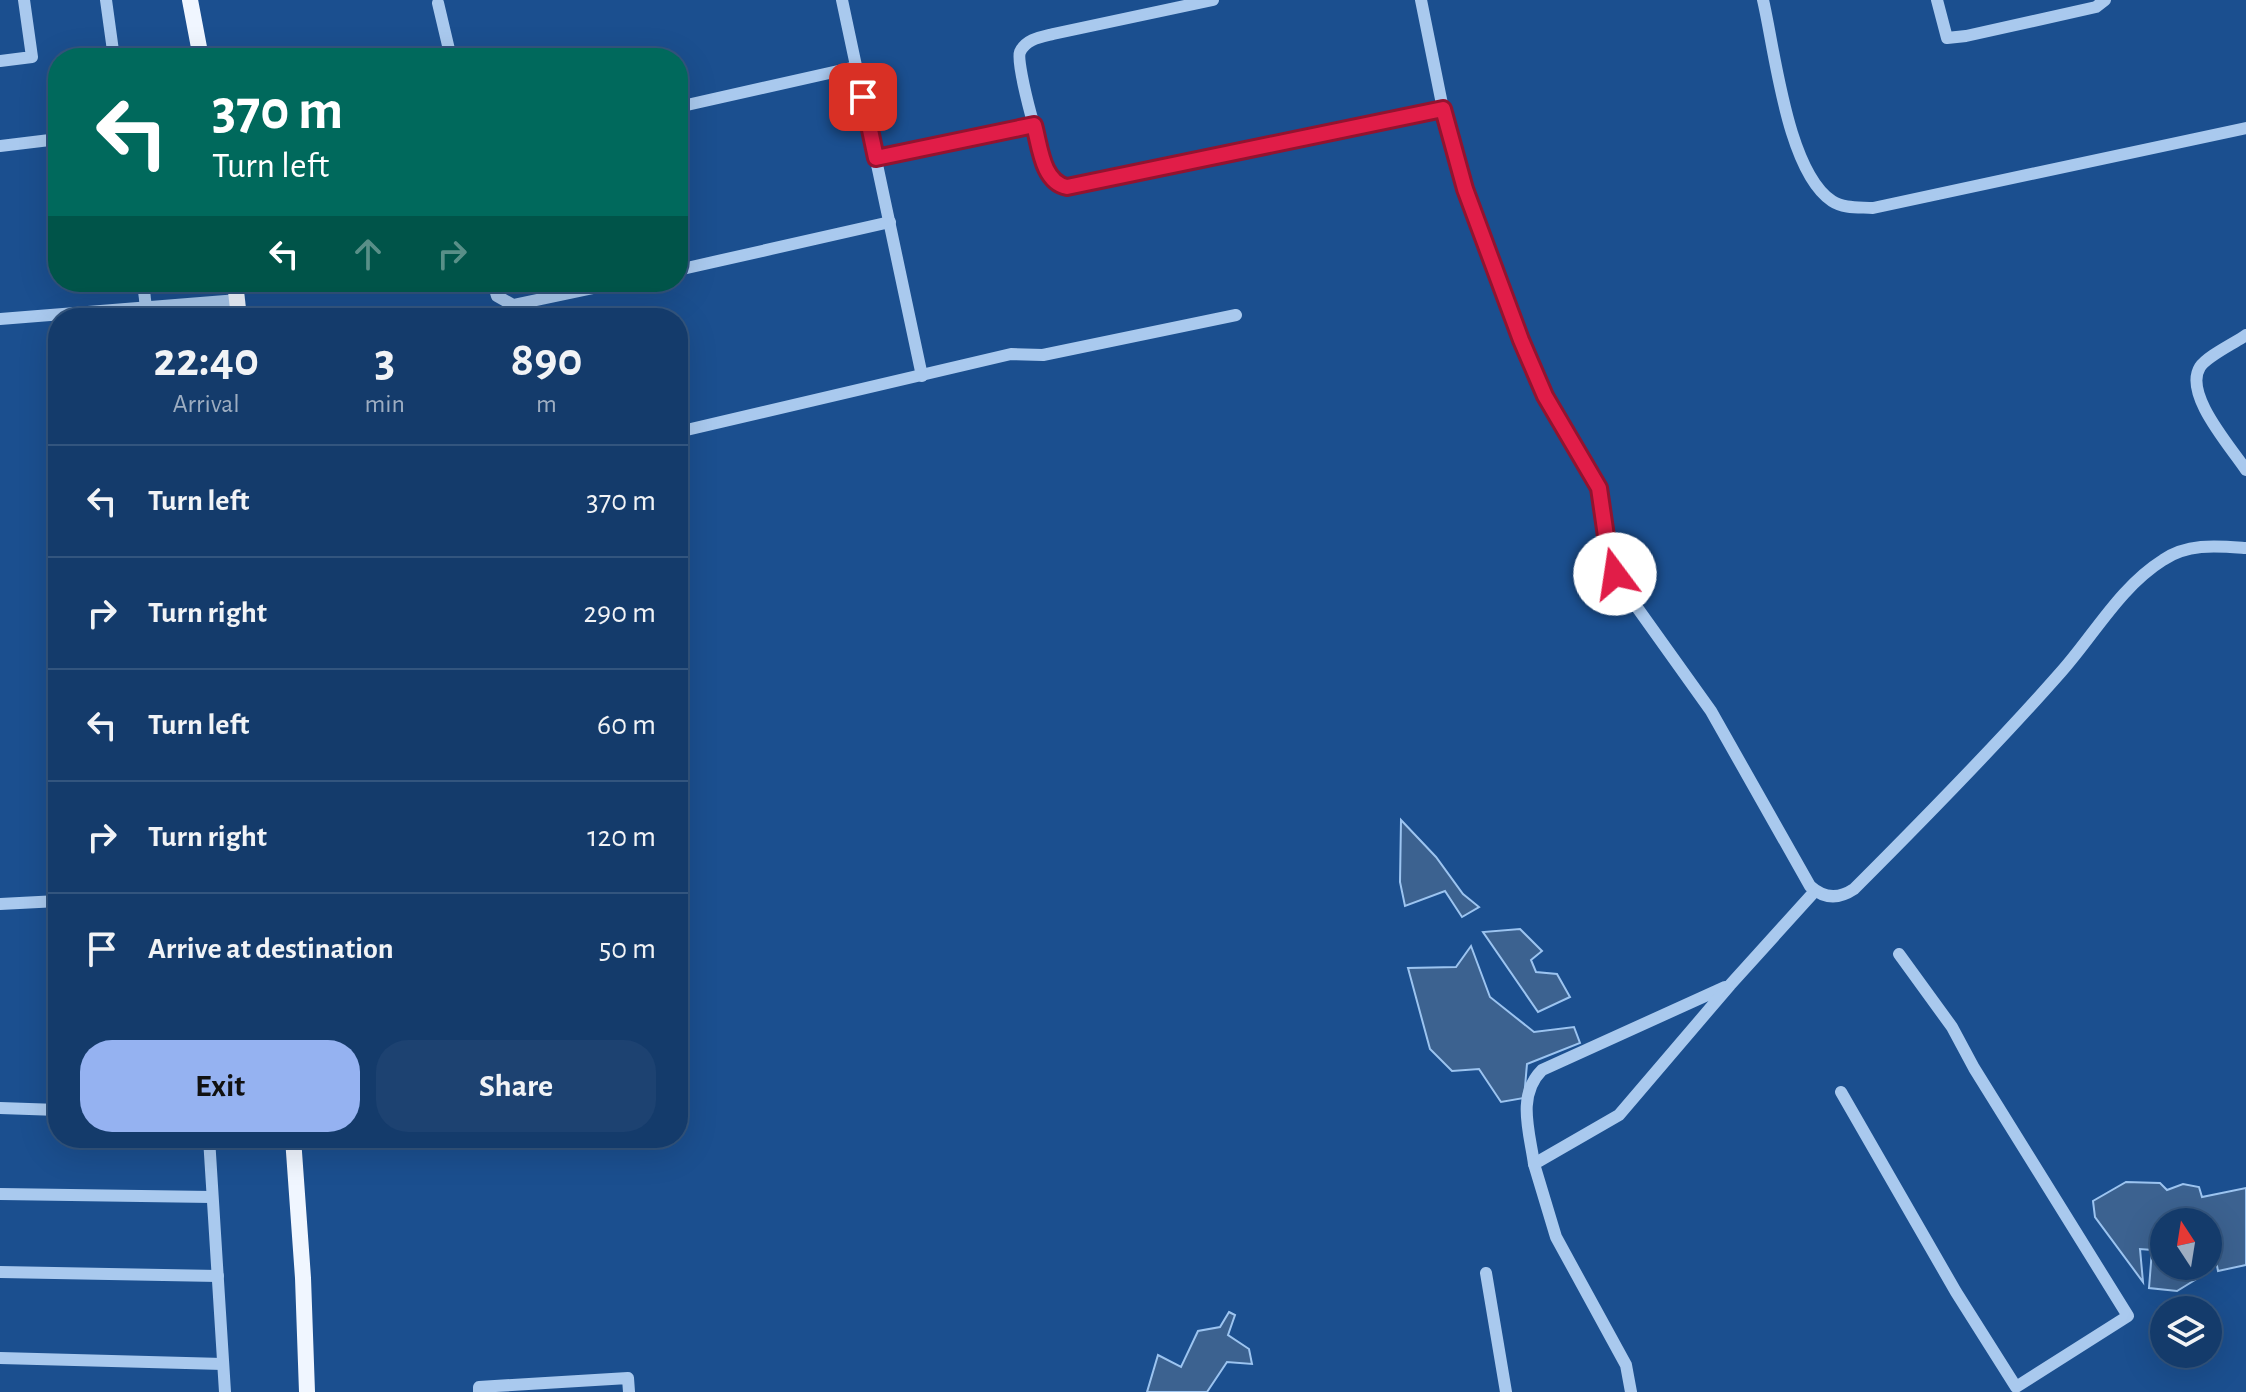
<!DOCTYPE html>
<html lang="en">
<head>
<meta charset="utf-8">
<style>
  body { margin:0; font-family:"Alegreya Sans",sans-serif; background:#1d4271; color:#f1f3f6; height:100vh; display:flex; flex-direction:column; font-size:30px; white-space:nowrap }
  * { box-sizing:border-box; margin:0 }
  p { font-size:26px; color:#9dadc1 }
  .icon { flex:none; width:44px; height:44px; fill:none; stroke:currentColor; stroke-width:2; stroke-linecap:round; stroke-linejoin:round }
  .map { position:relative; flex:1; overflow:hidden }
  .drawer { position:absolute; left:48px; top:308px; width:640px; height:840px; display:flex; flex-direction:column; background:#143b6b; border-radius:32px; box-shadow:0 8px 32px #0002,0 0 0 2px #33557e }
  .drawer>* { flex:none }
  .guide { position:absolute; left:48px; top:48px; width:640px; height:244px; border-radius:32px; box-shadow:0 8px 32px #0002,0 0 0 2px #33557e; background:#00695c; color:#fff; overflow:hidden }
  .needle { width:52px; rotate:348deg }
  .controls { position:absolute; left:2150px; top:1208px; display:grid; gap:16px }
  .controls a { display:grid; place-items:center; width:72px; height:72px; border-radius:50%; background:#143b6b; box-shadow:0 8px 32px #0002,0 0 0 2px #33557e; font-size:40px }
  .pin { position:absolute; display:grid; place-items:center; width:68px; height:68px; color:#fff; margin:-34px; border-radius:16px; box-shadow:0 4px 12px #0006 }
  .me { position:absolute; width:88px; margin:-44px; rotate:346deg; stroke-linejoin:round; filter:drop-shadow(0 0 6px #0008) }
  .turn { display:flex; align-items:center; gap:28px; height:168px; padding:0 32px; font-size:36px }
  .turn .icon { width:104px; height:104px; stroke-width:2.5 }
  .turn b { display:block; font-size:56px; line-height:68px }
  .lanes { display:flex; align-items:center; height:76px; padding:0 32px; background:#0003; justify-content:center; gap:40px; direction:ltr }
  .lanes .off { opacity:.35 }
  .eta { display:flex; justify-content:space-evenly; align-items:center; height:136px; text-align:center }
  .eta b { font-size:48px; font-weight:700; line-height:56px }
  .primary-button { display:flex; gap:16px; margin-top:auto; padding:16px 32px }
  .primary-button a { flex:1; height:92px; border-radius:32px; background:#95b2f1; color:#111; font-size:32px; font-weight:700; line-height:92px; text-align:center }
  .primary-button a+a { background:#1d4271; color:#f1f3f6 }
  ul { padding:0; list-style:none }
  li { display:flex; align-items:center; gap:24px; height:112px; padding:0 32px; border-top:2px solid #33557e }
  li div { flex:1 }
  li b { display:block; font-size:30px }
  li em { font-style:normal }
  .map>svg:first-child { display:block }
</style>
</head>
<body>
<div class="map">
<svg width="2246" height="1392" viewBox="0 0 2246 1392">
  <rect width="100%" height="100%" fill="#1b4f8f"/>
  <g fill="#3c6290" stroke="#9cc4f0" stroke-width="2">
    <path d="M1401 820 1436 857 1463 894 1479 907 1462 917 1445 891 1405 906 1400 882Z"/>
    <path d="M1520 929 1542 951 1531 960 1536 972 1557 974 1570 997 1538 1012 1483 932Z"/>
    <path d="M1471 946 1490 997 1534 1032 1574 1027 1580 1043 1527 1064 1524 1098 1501 1102 1479 1069 1452 1071 1430 1049 1408 968 1456 967Z"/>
    <path d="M2126 1182 2160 1183 2167 1190 2183 1184 2199 1187 2202 1197 2246 1188V1265L2218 1271C2215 1253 2208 1240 2208 1222H2164V1266H2205L2208 1272 2177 1291 2149 1288 2152 1250 2140 1249 2143 1282 2095 1217 2093 1201Z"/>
    <path d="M1229 1312 1235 1315 1228 1335 1249 1349 1252 1364 1227 1362 1207 1392H1147L1158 1355 1181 1367 1198 1331 1220 1327Z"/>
  </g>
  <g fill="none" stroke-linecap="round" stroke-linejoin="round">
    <g stroke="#a9c9ee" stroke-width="12">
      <path d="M106 0 114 58"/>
      <path d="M842 0 922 376"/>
      <path d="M1213 0 1053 34C1041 37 1026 39 1020 52 1015 64 1044 167 1053 182L1067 187 1082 185 1443 109"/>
      <path d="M1421 0 1443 109 1465 189 1545 396 1599 488 1608 550 1621 585 1711 711 1810 886C1824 899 1839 899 1854 889 1925 818 1995 747 2061 672 2094 635 2120 587 2163 560 2188 543 2217 546 2246 548"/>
      <path d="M1763 0C1775 51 1787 171 1832 201 1844 209 1860 207 1873 208L2246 128"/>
      <path d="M1937 0 1947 38 1966 36 2096 7 2105 0"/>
      <path d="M438 3 451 58"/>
      <path d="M0 61 32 57 24 0"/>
      <path d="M678 107 856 67"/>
      <path d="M0 146 58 139"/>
      <path d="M876 158 1034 125"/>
      <path d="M678 270 890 222"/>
      <path d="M143 282 146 308"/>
      <path d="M493 282 497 296 513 305 622 282"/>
      <path d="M0 319 238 300"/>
      <path d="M2246 335C2235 343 2207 356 2200 367 2183 394 2231 447 2246 470"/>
      <path d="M678 432 1011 354 1043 355 1236 315"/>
      <path d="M0 904 58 901"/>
      <path d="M1841 1092 1956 1292 2016 1387 2128 1316 1974 1068 1952 1027 1899 954"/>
      <path d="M0 1108 58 1110"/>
      <path d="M209 1138 225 1392"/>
      <path d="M1534 1164C1530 1133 1516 1096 1542 1070L1725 987"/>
      <path d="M0 1194 212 1197"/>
      <path d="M0 1272 218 1276"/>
      <path d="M1486 1273 1506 1392"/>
      <path d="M0 1358 223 1364"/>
      <path d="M479 1392V1387L628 1378 629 1392"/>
      <path d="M1631 1392 1626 1365 1556 1237 1534 1164 1619 1115 1730 985 1815 891"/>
    </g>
    <g stroke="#f0f6ff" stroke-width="16">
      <path d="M190 0 201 58"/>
      <path d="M235 282 239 318"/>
      <path d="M293 1138 303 1278 307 1392"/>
    </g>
  </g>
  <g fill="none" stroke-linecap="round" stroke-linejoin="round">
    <g stroke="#92132f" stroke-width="20">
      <path id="route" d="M863 97 876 158 1034 125C1040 146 1042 182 1067 187L1443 109 1465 189 1521 340 1545 396 1599 488 1608 550 1615 574"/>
    </g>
    <use href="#route" stroke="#e11d48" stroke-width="14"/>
  </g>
</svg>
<div class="controls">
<a><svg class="needle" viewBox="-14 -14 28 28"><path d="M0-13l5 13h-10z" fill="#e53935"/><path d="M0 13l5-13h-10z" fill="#9dadc1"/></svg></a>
<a><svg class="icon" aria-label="layers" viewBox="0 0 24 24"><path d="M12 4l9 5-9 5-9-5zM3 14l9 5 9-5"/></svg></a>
</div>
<div class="pin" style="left:863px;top:97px;background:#d93025"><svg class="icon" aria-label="arrive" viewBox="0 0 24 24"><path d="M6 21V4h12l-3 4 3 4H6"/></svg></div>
<svg class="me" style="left:1615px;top:574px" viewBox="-20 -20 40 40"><circle r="19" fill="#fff"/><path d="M0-13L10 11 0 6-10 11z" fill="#e11d48"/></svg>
<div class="guide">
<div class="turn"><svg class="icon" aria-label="left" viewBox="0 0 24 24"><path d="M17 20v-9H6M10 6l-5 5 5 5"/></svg><div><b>370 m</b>Turn left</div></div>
<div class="lanes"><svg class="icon" aria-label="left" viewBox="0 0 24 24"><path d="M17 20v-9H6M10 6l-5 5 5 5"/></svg><svg class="icon off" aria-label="ahead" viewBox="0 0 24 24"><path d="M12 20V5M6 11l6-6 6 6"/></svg><svg class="icon off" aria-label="right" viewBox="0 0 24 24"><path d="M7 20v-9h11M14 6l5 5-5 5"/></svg></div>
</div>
<section class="drawer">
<div class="eta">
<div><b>22:40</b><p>Arrival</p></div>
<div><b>3</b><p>min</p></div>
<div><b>890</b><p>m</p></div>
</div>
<ul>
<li><svg class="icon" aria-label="left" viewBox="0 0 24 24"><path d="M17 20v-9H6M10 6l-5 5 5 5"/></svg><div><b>Turn left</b></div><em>370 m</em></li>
<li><svg class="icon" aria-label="right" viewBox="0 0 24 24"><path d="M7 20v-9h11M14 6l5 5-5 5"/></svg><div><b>Turn right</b></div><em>290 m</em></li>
<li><svg class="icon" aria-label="left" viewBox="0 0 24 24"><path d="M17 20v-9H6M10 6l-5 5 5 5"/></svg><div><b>Turn left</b></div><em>60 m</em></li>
<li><svg class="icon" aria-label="right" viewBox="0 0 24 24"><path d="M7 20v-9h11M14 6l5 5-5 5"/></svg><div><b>Turn right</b></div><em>120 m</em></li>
<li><svg class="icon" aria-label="arrive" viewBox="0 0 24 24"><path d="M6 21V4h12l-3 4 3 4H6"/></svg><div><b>Arrive at destination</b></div><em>50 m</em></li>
</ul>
<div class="primary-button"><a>Exit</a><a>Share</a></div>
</section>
</div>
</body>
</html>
